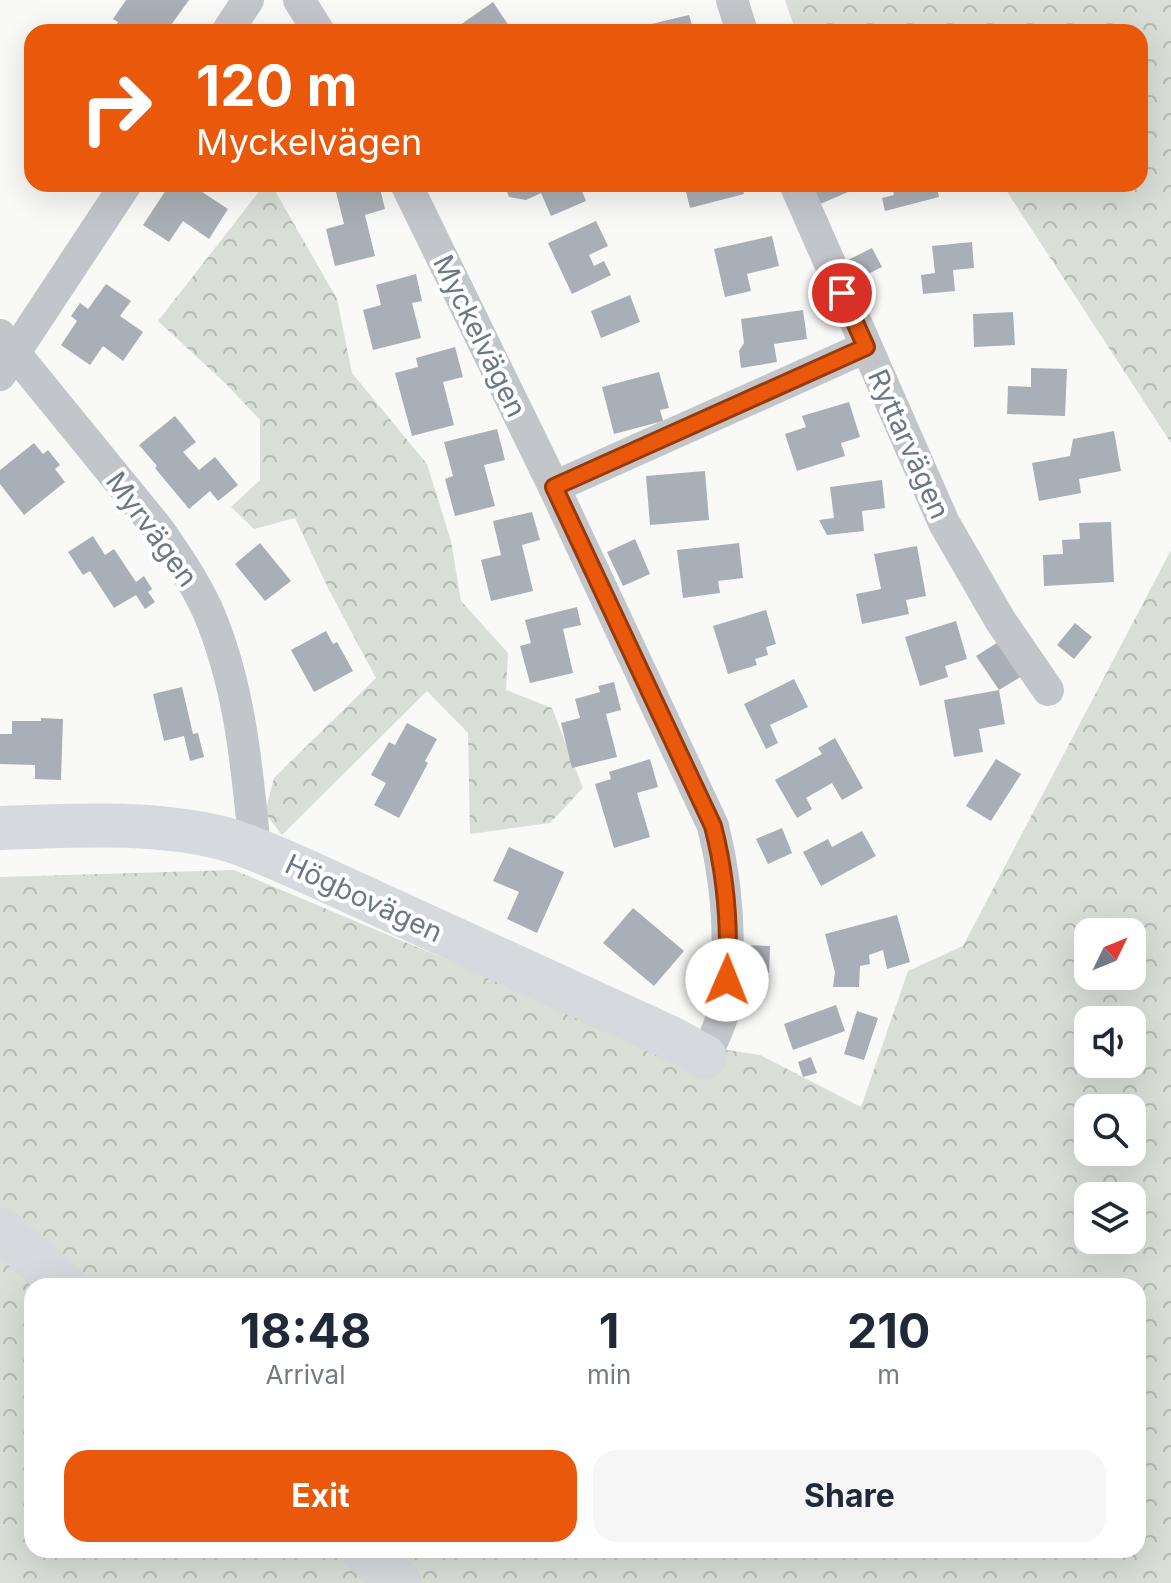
<!DOCTYPE html>
<html lang="en">
<head>
<meta charset="utf-8">
<style>
  body { margin:0; font-family:Inter,sans-serif; background:#f6f6f7; color:#1f2937; height:100vh; display:flex; flex-direction:column; font-size:30px; white-space:nowrap }
  * { box-sizing:border-box; margin:0 }
  p { font-size:26px; color:#747a83 }
  .icon { flex:none; width:44px; height:44px; fill:none; stroke:currentColor; stroke-width:2; stroke-linecap:round; stroke-linejoin:round }
  .map { position:relative; flex:1; overflow:hidden }
  .details { position:absolute; left:24px; top:1278px; width:1122px; height:280px; display:flex; flex-direction:column; background:#fff; border-radius:24px; box-shadow:0 8px 32px #0002 }
  .details>* { flex:none }
  .guide { position:absolute; left:24px; top:24px; width:1124px; height:168px; border-radius:24px; box-shadow:0 8px 32px #0002; background:#ea580c; color:#fff; overflow:hidden }
  .needle { width:52px; rotate:47deg }
  .fabs { position:absolute; left:1074px; top:918px; display:grid; gap:16px }
  .fabs a { display:grid; place-items:center; width:72px; height:72px; border-radius:16px; background:#fff; box-shadow:0 8px 32px #0002; font-size:40px }
  .pin { position:absolute; display:grid; place-items:center; width:68px; height:68px; color:#fff; margin:-34px; border:4px solid #fff; border-radius:50%; box-shadow:0 2px 8px #0007 }
  .me { position:absolute; width:88px; margin:-44px; rotate:1deg; stroke-linejoin:round; filter:drop-shadow(0 0 6px #0008) }
  .turn { display:flex; align-items:center; gap:28px; height:168px; padding:0 40px; font-size:36px }
  .turn .icon { width:104px; height:104px; stroke-width:2.5 }
  .turn b { display:block; font-size:56px; line-height:68px }
  .eta { display:flex; justify-content:space-evenly; align-items:center; height:136px; text-align:center }
  .eta b { font-size:48px; font-weight:700; line-height:56px }
  .action { display:flex; gap:16px; margin-top:auto; padding:16px 40px }
  .action a { flex:1; height:92px; border-radius:24px; background:#ea580c; color:#fff; font-size:32px; font-weight:700; line-height:92px; text-align:center }
  .action a+a { background:#f6f6f7; color:#1f2937 }
  .map>svg:first-child { display:block }
</style>
</head>
<body>
<div class="map">
<svg width="1171" height="1583" viewBox="0 0 1171 1583">
  <defs>
    <pattern id="forest-crowns" width="20" height="18" patternUnits="userSpaceOnUse" patternTransform="scale(2)"><rect width="20" height="18" fill="#d9ded7"/><path d="M2 6a3 3 0 1 1 6 0M12 15a3 3 0 1 1 6 0" fill="none" stroke="#b4b9b4"/></pattern>
  </defs>
  <rect width="100%" height="100%" fill="#f9f9f8"/>
  <g fill="url(#forest-crowns)" fill-rule="evenodd">
    <path d="M785 0H1171V443L1002 184H1140V32H796Z"/>
    <path d="M265 184H271L337 299 352 373 427 464 451 541 461 601 508 653 506 690 552 708 583 788 550 823 470 834 468 733 427 691 282 835 265 813 274 778 376 678 329 590 295 518 254 529 231 507 260 480V420L226 384 158 321Z"/>
    <path d="M1171 550V1583H0V877L234 870 623 1034 760 1055 861 1107 908 971 963 946ZM1088 932H1132V976H1088ZM1088 1020H1132V1064H1088ZM1088 1108H1132V1152H1088ZM1088 1196H1132V1240H1088ZM32 1286H1138V1550H32Z"/>
  </g>
  <g fill="#a9afb6">
    <path d="M126 0H189L166 32H112L118 22 113 19Z"/>
    <path d="M493 2 509 26 500 32H450Z"/>
    <path d="M689 15 694 32H653L651 24Z"/>
    <path d="M170 184H190L228 209 209 239 183 221 169 242 143 225Z"/>
    <path d="M334 184H379L385 209 365 215 375 256 335 266 326 229 344 224Z"/>
    <path d="M504 184H579L586 201 551 216 541 193 526 200 509 197Z"/>
    <path d="M684 184H741L744 194 690 208Z"/>
    <path d="M814 184H858L860 187 820 204 812 185Z"/>
    <path d="M891 184H936L939 197 885 211 882 198 894 195Z"/>
    <path d="M596 221 608 246 589 255 594 266 604 261 611 275 572 294 548 243Z"/>
    <path d="M772 236 779 266 747 274 751 291 725 297 714 249Z"/>
    <path d="M972 242 974 268 953 270 955 291 923 294 921 275 935 273 932 246Z"/>
    <path d="M872 248 882 267 854 281 844 262Z"/>
    <path d="M416 274 422 301 412 303 421 338 373 350 363 310 381 305 376 285Z"/>
    <path d="M106 284 131 301 120 316 143 332 123 361 103 346 90 365 61 345 77 321 71 316 80 303 88 309Z"/>
    <path d="M630 295 640 322 601 338 591 311Z"/>
    <path d="M803 310 807 339 774 344 777 362 741 368 739 351 744 343 741 319Z"/>
    <path d="M1013 312 1015 345 974 347 973 314Z"/>
    <path d="M455 347 463 377 443 382 454 425 412 436 395 373 418 367 416 358Z"/>
    <path d="M1031 368 1067 369 1065 416 1007 414 1008 386 1031 387Z"/>
    <path d="M659 372 669 408 660 410 663 421 614 434 602 387Z"/>
    <path d="M849 402 860 437 841 443 845 456 797 471 785 434 806 427 802 416Z"/>
    <path d="M175 416 196 442 183 452 199 470 215 457 238 485 218 501 210 491 189 509 155 468 157 466 139 445Z"/>
    <path d="M497 429 505 460 484 465 495 506 455 516 445 479 453 476 444 442Z"/>
    <path d="M1114 431 1121 471 1079 479 1081 493 1039 501 1032 463 1070 456 1073 439Z"/>
    <path d="M34 443 43 454 48 450 60 465 55 469 65 482 24 515 0 484V470Z"/>
    <path d="M705 471 709 520 650 525 646 476Z"/>
    <path d="M882 480 885 508 862 511 864 531 827 535 819 520 834 518 830 487Z"/>
    <path d="M532 512 540 540 522 545 533 591 491 601 481 560 501 555 493 521Z"/>
    <path d="M1111 522 1114 582 1044 586 1043 555 1063 554 1062 540 1080 539 1079 523Z"/>
    <path d="M93 536 105 555 114 549 136 582 144 576 152 589 148 592 155 602 145 609 136 595 114 608 90 571 83 575 68 552Z"/>
    <path d="M635 539 650 574 623 586 607 552Z"/>
    <path d="M260 543 291 581 265 601 235 564Z"/>
    <path d="M739 543 743 578 718 581 720 593 683 598 677 550Z"/>
    <path d="M917 546 926 596 906 600 909 614 862 624 856 594 881 589 874 554Z"/>
    <path d="M577 607 581 625 563 629 573 673 530 683 520 646 531 643 525 620Z"/>
    <path d="M766 610 776 644 766 647 768 655 755 659 757 665 728 674 713 626Z"/>
    <path d="M956 621 967 659 945 666 948 677 920 686 905 637Z"/>
    <path d="M1075 623 1092 637 1074 659 1057 645Z"/>
    <path d="M326 631 333 644 337 642 353 671 314 692 291 650Z"/>
    <path d="M1000 641 1022 676 999 690 976 656Z"/>
    <path d="M794 679 808 707 770 725 778 743 766 749 744 704Z"/>
    <path d="M614 682 621 710 606 714 617 757 572 768 561 723 580 718 575 699 600 692 598 686Z"/>
    <path d="M182 687 193 734 198 733 204 757 190 761 184 736 164 741 153 694Z"/>
    <path d="M999 690 1005 724 979 729 983 752 954 757 944 700Z"/>
    <path d="M41 718 63 719 61 780 35 779V765L0 764V734H12V721H41Z"/>
    <path d="M407 723 437 739 425 761 428 763 399 818 374 805 386 783 371 775 389 742 395 745Z"/>
    <path d="M835 738 863 788 842 800 832 783 806 798 812 809 797 818 775 780 822 754 818 748Z"/>
    <path d="M650 759 658 787 637 793 650 837 614 848 595 784 611 779 609 772Z"/>
    <path d="M996 759 1021 774 991 821 966 806Z"/>
    <path d="M782 828 792 853 768 864 756 839Z"/>
    <path d="M862 831 876 856 821 886 803 852 828 839 832 847Z"/>
    <path d="M509 847 564 872 537 933 507 919 519 892 493 881Z"/>
    <path d="M633 908 684 951 654 986 603 943Z"/>
    <path d="M897 915 910 962 887 969 883 950 869 955 870 964 860 966 859 987H833L835 972 825 934Z"/>
    <path d="M743 945 770 946 769 973 742 972Z"/>
    <path d="M836 1005 845 1031 793 1050 784 1024Z"/>
    <path d="M857 1011 878 1018 864 1060 844 1054Z"/>
    <path d="M811 1057 817 1073 803 1077 798 1062Z"/>
  </g>
  <g fill="none" stroke-linecap="round" stroke-linejoin="round">
    <g stroke="#c2c5c9" stroke-width="32">
      <path d="M299 0 319 32"/>
      <path d="M732 0 742 32"/>
      <path d="M227 32 248 0"/>
      <path d="M406 184 554 487 713 826C725 874 730 924 727 974 726 988 726 1003 722 1017 718 1030 711 1044 705 1057"/>
      <path d="M795 184 944 523 1000 620 1048 690"/>
      <path d="M0 335 159 530C176 555 194 581 207 609 240 684 247 767 255 849"/>
      <path d="M0 375 126 184"/>
      <path d="M554 487 866 347"/>
    </g>
    <g stroke="#d6d9dd" stroke-width="44">
      <path d="M0 828C74 826 149 820 222 838 252 846 280 860 308 872L671 1038 705 1057"/>
      <path d="M0 1229 65 1286"/>
      <path d="M362 1550 400 1583"/>
    </g>
  </g>
  <g fill="none" stroke-linecap="round" stroke-linejoin="round">
    <g stroke="#983908" stroke-width="20">
      <path id="route" d="M727 980C730 929 726 876 713 826L554 487 866 347 842 293"/>
    </g>
    <use href="#route" stroke="#ea580c" stroke-width="14"/>
  </g>
  <g text-anchor="middle" dominant-baseline="central" stroke-width="8" stroke-linejoin="round" paint-order="stroke">
    <g font-size="28" fill="#6c7885" stroke="#fff">
      <text transform="translate(480 336) rotate(64)">Myckelvägen</text>
      <text transform="translate(909 444) rotate(66)">Ryttarvägen</text>
      <text transform="translate(152 529) rotate(54)">Myrvägen</text>
      <text transform="translate(364 898) rotate(25)">Högbovägen</text>
    </g>
  </g>
</svg>
<div class="fabs">
<a><svg class="needle" viewBox="-14 -14 28 28"><path d="M0-13l5 13h-10z" fill="#e53935"/><path d="M0 13l5-13h-10z" fill="#747a83"/></svg></a>
<a><svg class="icon" aria-label="sound" viewBox="0 0 24 24"><path d="M4 9h4l5-4v14l-5-4H4zM17 9q2 3 0 6"/></svg></a>
<a><svg class="icon" aria-label="search" viewBox="0 0 24 24"><circle cx="10" cy="10" r="6"/><path d="M15 15l6 6"/></svg></a>
<a><svg class="icon" aria-label="layers" viewBox="0 0 24 24"><path d="M12 4l9 5-9 5-9-5zM3 14l9 5 9-5"/></svg></a>
</div>
<div class="pin" style="left:842px;top:293px;background:#d93025"><svg class="icon" aria-label="arrive" viewBox="0 0 24 24"><path d="M6 21V4h12l-3 4 3 4H6"/></svg></div>
<svg class="me" style="left:727px;top:980px" viewBox="-20 -20 40 40"><circle r="19" fill="#fff"/><path d="M0-13L10 11 0 6-10 11z" fill="#ea580c"/></svg>
<div class="guide">
<div class="turn"><svg class="icon" aria-label="right" viewBox="0 0 24 24"><path d="M7 20v-9h11M14 6l5 5-5 5"/></svg><div><b>120 m</b>Myckelvägen</div></div>
</div>
<section class="details">
<div class="eta">
<div><b>18:48</b><p>Arrival</p></div>
<div><b>1</b><p>min</p></div>
<div><b>210</b><p>m</p></div>
</div>
<div class="action"><a>Exit</a><a>Share</a></div>
</section>
</div>
</body>
</html>
